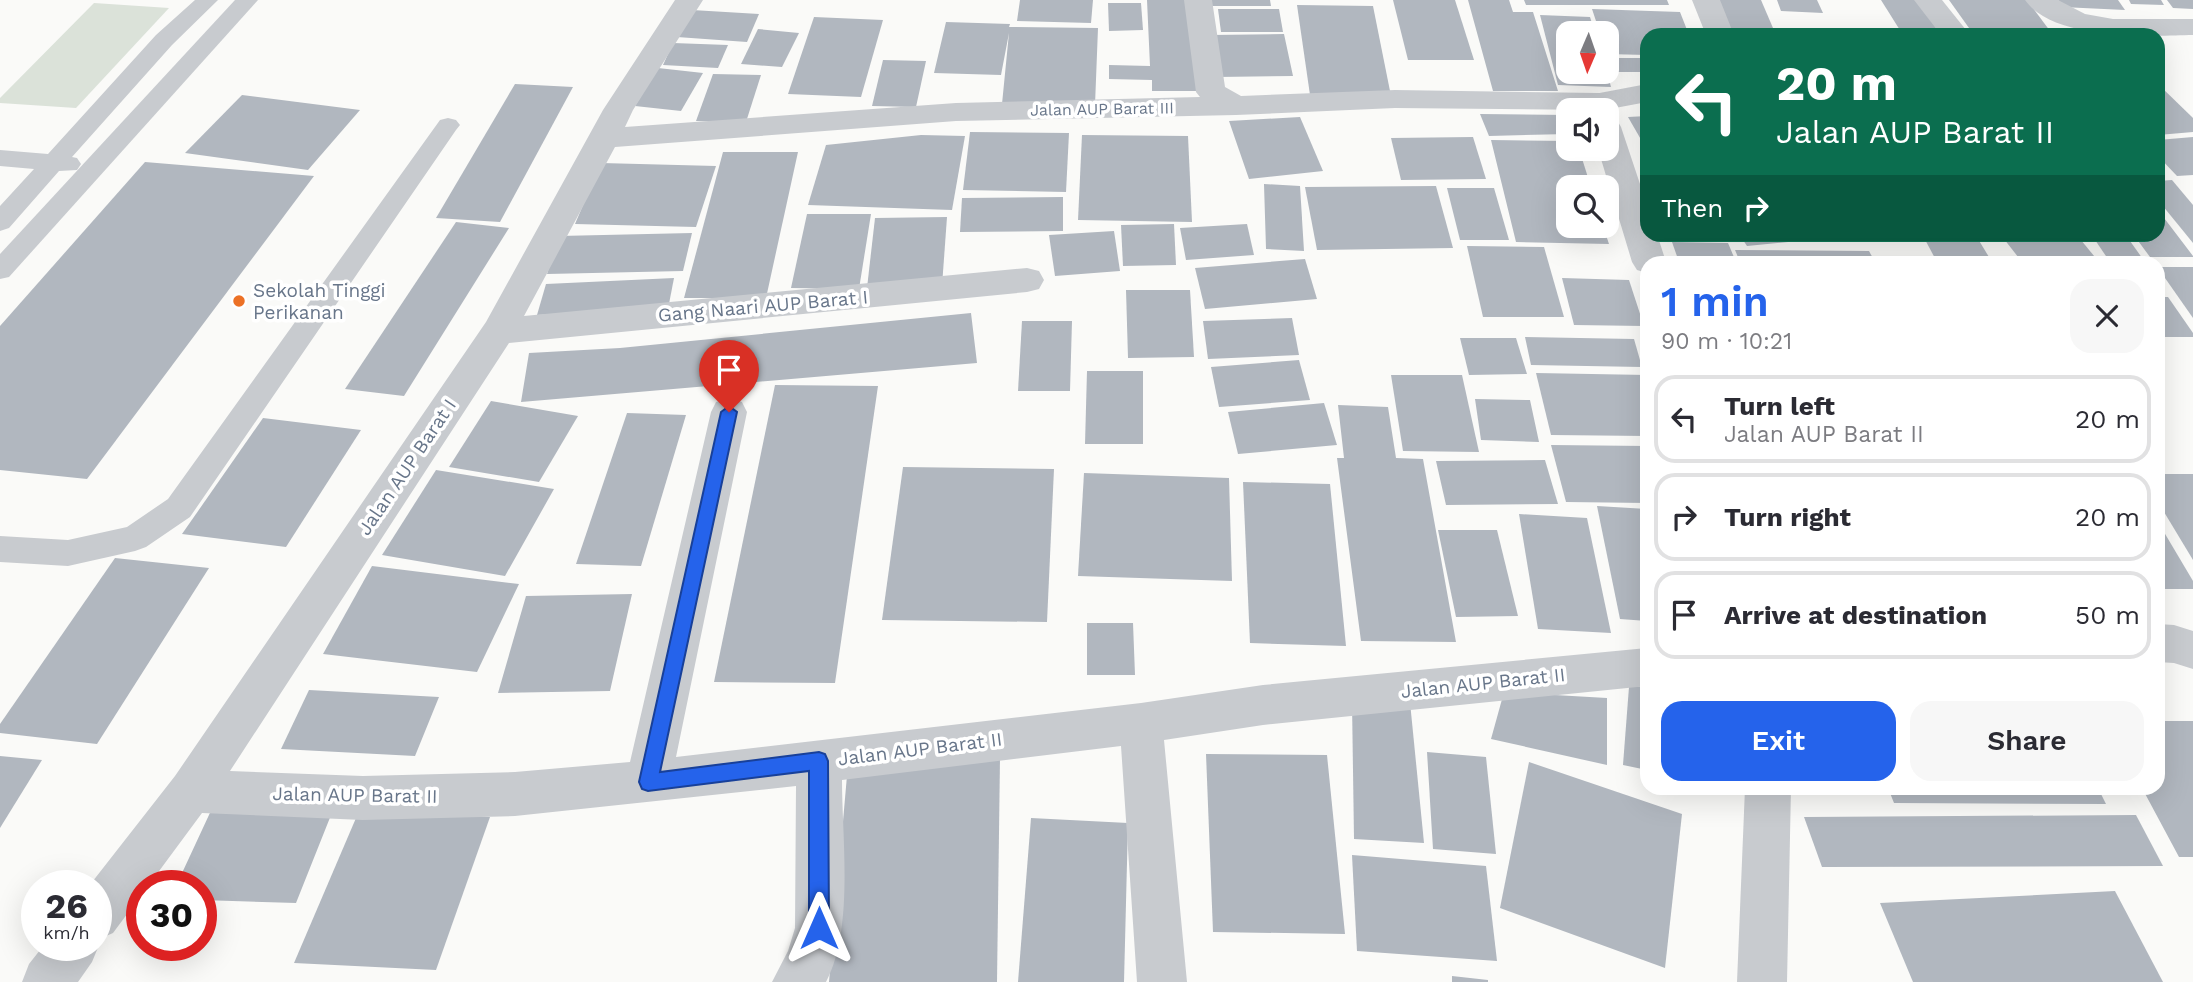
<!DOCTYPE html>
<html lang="en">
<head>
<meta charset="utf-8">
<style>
  body { margin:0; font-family:"Work Sans",sans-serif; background:#f7f7f7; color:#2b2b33; height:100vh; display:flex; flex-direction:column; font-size:26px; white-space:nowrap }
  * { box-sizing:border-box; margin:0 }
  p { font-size:23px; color:#7c7c81 }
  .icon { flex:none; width:38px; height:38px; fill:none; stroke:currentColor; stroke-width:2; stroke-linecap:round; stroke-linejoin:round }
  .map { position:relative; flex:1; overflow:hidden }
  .sheet { position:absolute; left:1640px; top:256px; width:525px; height:539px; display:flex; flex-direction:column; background:#fff; border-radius:21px; box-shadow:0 7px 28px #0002 }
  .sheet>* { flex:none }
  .guide { position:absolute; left:1640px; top:28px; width:525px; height:214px; border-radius:21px; box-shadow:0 7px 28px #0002; background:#0b6e4f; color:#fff; overflow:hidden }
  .needle { width:46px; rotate:182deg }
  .controls { position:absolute; left:1556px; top:21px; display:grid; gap:14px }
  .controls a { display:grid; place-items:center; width:63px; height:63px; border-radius:14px; background:#fff; box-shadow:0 7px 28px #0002; font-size:35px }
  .speed { position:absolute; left:21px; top:870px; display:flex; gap:14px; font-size:35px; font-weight:700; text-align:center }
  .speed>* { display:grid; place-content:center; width:91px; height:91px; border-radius:50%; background:#fff; box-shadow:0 7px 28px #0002; line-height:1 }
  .speed small { font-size:18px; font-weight:400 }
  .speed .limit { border:10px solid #d22; background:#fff; color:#111 }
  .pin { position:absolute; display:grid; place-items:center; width:60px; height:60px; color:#fff; margin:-72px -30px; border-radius:50% 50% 50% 0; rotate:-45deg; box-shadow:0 0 7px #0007 }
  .pin .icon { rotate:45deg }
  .me { position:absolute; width:77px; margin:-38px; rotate:0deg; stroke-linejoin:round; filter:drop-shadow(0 0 5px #0008) }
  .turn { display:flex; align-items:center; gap:24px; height:147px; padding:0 21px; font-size:32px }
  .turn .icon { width:91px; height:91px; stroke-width:2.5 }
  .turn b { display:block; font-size:49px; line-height:60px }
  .then { display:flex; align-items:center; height:66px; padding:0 21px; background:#0003; gap:14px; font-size:26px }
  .round { display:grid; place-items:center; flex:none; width:74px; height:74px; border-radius:21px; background:#f7f7f7 }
  .summary { display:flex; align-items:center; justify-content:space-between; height:119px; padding:0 21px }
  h1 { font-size:42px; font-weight:600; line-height:52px; color:#2563eb }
  .cta { display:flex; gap:14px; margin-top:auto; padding:14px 21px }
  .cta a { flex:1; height:80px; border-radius:21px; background:#2563eb; color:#fff; font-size:28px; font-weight:600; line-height:80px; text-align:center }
  .cta a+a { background:#f7f7f7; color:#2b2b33 }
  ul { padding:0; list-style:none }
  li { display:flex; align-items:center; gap:21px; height:88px; margin:0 14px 10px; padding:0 7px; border:4px solid #e1e1e2; border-radius:21px }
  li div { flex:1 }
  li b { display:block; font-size:26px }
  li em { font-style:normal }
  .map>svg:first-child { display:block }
</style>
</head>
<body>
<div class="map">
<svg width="2193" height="982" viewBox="0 0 2193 982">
  <rect width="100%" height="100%" fill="#fafaf8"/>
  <path fill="#dbe2d9" d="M94 3 169 8 76 108 0 103V98Z"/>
  <g fill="#b1b7bf">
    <path d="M1020 0H1093L1091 23 1017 21Z"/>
    <path d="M1147 0H1191L1197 91H1152V80L1109 79V65L1150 66Z"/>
    <path d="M1202 0H1270L1271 6H1203Z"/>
    <path d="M1393 0H1455L1474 60H1408Z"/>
    <path d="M1468 0H1509L1513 12H1533L1558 91H1493Z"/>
    <path d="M1524 0H1667L1669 5H1526Z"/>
    <path d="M1713 0H1761L1776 35H1726Z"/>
    <path d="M1777 0H1817L1823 13 1781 11Z"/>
    <path d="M1881 0H1917L1941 35H1903Z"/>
    <path d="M1949 0H2027L2053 35H1974Z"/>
    <path d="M2058 0H2118L2125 10 2062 7Z"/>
    <path d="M2129 0H2161L2164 5 2131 4Z"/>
    <path d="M2167 0H2193V9L2173 8Z"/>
    <path d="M1108 3H1141L1143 30 1109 31Z"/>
    <path d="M1297 5 1373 6 1391 96 1310 95Z"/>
    <path d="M1218 9H1279L1283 32H1221Z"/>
    <path d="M1592 9 1680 12 1689 35H1647V55L1606 54V33H1600Z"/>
    <path d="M692 10 759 14 747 42 677 37Z"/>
    <path d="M1540 15 1590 17 1595 33H1568V72H1607L1611 87 1558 85Z"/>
    <path d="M814 17 883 20 861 97 788 94Z"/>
    <path d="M946 22 1010 24 1009 27 1098 28 1095 105 1002 104 1009 33 1001 75 934 73Z"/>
    <path d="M758 29 799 33 782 67 741 64Z"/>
    <path d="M1284 34 1293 76 1217 77 1211 35Z"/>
    <path d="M673 43 728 45 718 68 663 65Z"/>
    <path d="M1606 58H1647V72H1612Z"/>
    <path d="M883 60 926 61 916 107 872 106Z"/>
    <path d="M658 68 703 73 681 111 635 106Z"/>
    <path d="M713 74 761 75 746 122 696 121Z"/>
    <path d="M515 84 573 87 500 222 436 218Z"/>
    <path d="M2158 84 2193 118V132L2158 135Z"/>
    <path d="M242 95 360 110 308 170 185 153Z"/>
    <path d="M1480 114 1568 115V134L1489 136Z"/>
    <path d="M1647 116V150L1628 117Z"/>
    <path d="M1300 117 1323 171 1249 179 1229 121Z"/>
    <path d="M970 132 1069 133 1066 192 963 190Z"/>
    <path d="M921 135 965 136 952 210 808 205 826 145Z"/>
    <path d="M1082 135 1188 136 1192 222 1078 220Z"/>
    <path d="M1473 137 1486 179 1401 180 1391 138Z"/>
    <path d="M2193 137V175L2177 176 2158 156V140Z"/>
    <path d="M1491 140 1568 141V149H1579L1591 187H1568V226H1603L1609 244 1516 242Z"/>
    <path d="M723 152H798L766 298H684Z"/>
    <path d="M145 162 314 176 87 479 0 470V326Z"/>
    <path d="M601 163 716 166 696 227 575 224Z"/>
    <path d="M2172 180 2193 205V243L2158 200V181Z"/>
    <path d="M1264 184 1300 186 1304 251 1266 249Z"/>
    <path d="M1436 186 1453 248 1317 250 1305 187Z"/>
    <path d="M1447 188H1494L1509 240H1460Z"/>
    <path d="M1063 197V231L960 232 962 198Z"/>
    <path d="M2158 210 2193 256V257H2150L2133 234H2158Z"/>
    <path d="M807 214H871L859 289 791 288Z"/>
    <path d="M947 217 942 286 867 288 875 218Z"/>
    <path d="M456 222 509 228 404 396 345 389Z"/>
    <path d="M1174 224 1176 265 1123 266 1121 225Z"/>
    <path d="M1247 224 1254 255 1186 260 1180 228Z"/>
    <path d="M1114 231 1120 271 1055 276 1049 235Z"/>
    <path d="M692 233 683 271 547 274 559 236Z"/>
    <path d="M1739 234H1837L1839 237 1747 246Z"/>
    <path d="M1922 234H1975L1992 262H1937Z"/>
    <path d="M2076 234 2099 262H2022L2004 239Z"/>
    <path d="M2091 234H2125L2145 262H2110Z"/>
    <path d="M1672 242 1728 243 1736 262H1679Z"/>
    <path d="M1467 246 1544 247 1564 317H1483Z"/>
    <path d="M1735 250 1869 251 1875 262H1740Z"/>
    <path d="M1305 259 1317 299 1205 309 1195 268Z"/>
    <path d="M2158 267H2193V318L2158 268Z"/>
    <path d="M674 278 668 309 537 315 546 284Z"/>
    <path d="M1562 278 1629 280 1644 326 1574 325Z"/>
    <path d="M1126 290H1190L1194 357 1128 358Z"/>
    <path d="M2158 297H2168L2193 333V337H2158Z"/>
    <path d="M971 313 977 363 521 402 529 353 620 348Z"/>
    <path d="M1292 318 1299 355 1208 359 1203 321Z"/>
    <path d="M1022 321H1072L1070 391H1018Z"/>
    <path d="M1525 337 1634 339 1642 367 1531 365Z"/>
    <path d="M1460 338H1516L1527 374 1469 375Z"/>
    <path d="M1299 360 1310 400 1219 407 1211 367Z"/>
    <path d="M1087 371H1143V444H1085Z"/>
    <path d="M1536 373 1647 375V436L1551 435Z"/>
    <path d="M1391 375H1462L1479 452 1403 451Z"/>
    <path d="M775 385 878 386 835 683 714 682Z"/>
    <path d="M1475 399 1530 400 1539 442 1481 440Z"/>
    <path d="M491 401 578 416 539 482 449 467Z"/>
    <path d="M1324 403 1337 445 1238 454 1228 412Z"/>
    <path d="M1338 405 1388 407 1396 458 1423 459 1456 642 1361 641 1337 458H1344Z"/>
    <path d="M627 413 686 415 641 566 576 564Z"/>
    <path d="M263 418 361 430 286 547 182 534Z"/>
    <path d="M1551 445 1647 446V503L1566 502Z"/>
    <path d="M1545 460 1558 504 1446 505 1436 461Z"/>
    <path d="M903 467 1054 469 1047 622 882 620Z"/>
    <path d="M436 470 554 489 505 576 382 555Z"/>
    <path d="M1084 473 1229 478 1232 581 1078 576Z"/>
    <path d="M2158 474H2193V560L2158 502Z"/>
    <path d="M1243 482 1330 484 1346 646 1250 643Z"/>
    <path d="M1597 506 1647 509V621L1620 619Z"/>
    <path d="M1519 514 1587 518 1611 633 1538 629Z"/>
    <path d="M2158 522 2193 581V589H2158Z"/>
    <path d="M1438 530H1497L1518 616 1456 617Z"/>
    <path d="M115 558 209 568 97 744 0 733V724Z"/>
    <path d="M372 566 519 584 477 672 323 654Z"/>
    <path d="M632 594 610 691 498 693 526 596Z"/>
    <path d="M1087 623H1133L1135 675H1087Z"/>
    <path d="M1647 686V770L1623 765 1629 687Z"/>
    <path d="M309 690 439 697 415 756 281 749Z"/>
    <path d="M1409 692 1424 843 1354 839 1352 702Z"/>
    <path d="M1504 692 1607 698V765L1491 739Z"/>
    <path d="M2158 721H2193V857H2179L2142 788H2158Z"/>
    <path d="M1427 752 1486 757 1496 854 1433 849Z"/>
    <path d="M1206 754 1327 755 1345 934 1213 932Z"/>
    <path d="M0 756 42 760 0 828Z"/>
    <path d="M1000 758 997 982H829L848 764Z"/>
    <path d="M1529 762 1682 814 1665 968 1500 908Z"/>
    <path d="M1888 788H2098L2106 804 1894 803Z"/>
    <path d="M215 802 335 805 296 903 201 900V886H176Z"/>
    <path d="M359 811 490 817 436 970 294 963Z"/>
    <path d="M2136 815 2163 866 1822 867 1804 817Z"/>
    <path d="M1031 818 1128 823 1124 982H1018Z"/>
    <path d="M1352 855 1486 866 1497 961 1357 951Z"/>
    <path d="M2115 891 2163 982H1913L1880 903Z"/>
    <path d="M1452 976 1488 980V982H1452Z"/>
  </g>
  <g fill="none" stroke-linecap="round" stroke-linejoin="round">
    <g fill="#c8cbcf" fill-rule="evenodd">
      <path d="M195 0H218L172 45 72 157 77 158 81 164 77 170 59 171 9 228 0 231V206L34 169 0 166V150L48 154 156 35Z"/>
      <path d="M235 0H258L9 277 0 279V254Z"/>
      <path d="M448 118 456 120 460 125 456 130 190 517 146 547 135 551 68 566 0 562V536L68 540 127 527 168 499 440 120Z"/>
    </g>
    <g fill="#c8cbcf" fill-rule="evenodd">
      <path d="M675 0H703L633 110 625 127 956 103 1200 97 1196 92 1184 0H1212L1225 87 1241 96 1395 90 1599 93 1609 95 1614 102 1609 109 1603 110 1395 108 1236 115 956 121 615 147 524 316 1027 268 1039 271 1044 280 1039 289 1027 292 509 343 230 771 363 776 515 772 630 762 711 412 716 402 729 398 742 402 747 412 676 757 1141 703 1263 685 1647 648V686L1263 725 1164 740 1187 982H1137L1121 746 842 780C842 840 854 929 826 982H772L788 951 795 928 796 786 515 816 363 820 202 813 148 886H142V894L113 933 97 940 99 945 92 962 78 982H22L29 964 44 945H96V886H89L175 776 486 322 603 110Z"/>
      <path d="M1914 0H1942L1970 35H1941Z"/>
      <path d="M2025 0H2058L2085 14 2113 19H2193V35C2150 36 2054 41 2025 0Z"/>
      <path d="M2158 624 2174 625 2193 631V669L2174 663 2158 662Z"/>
    </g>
    <g fill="#c8cbcf" fill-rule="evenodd">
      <path d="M1692 0H1720L1734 35H1706Z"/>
      <path d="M1647 84V102L1615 108 1612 117 1608 118 1617 120 1621 127 1647 205V234H1657L1666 262H1647V273L1637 270 1632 262 1598 149H1606V110H1586L1584 102 1589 95Z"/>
      <path d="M1745 788H1791L1787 982H1737Z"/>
    </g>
  </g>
  <path fill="#2563eb" stroke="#184099" stroke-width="2" d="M729 406 737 412 660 772 819 752 825 754 828 761 829 928 826 935 819 938 812 935 809 928V771L648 791 642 789 639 782 721 412Z"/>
  <circle fill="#ec7126" stroke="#fff" stroke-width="2.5" cx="239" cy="301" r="7"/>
  <g text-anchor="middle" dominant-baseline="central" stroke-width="7" stroke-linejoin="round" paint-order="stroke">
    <g font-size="16" fill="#68768a" stroke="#fff">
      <text transform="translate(1102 109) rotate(-1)">Jalan AUP Barat III</text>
    </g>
    <g font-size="19" fill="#68768a" stroke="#fff" text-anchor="start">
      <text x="253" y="290">Sekolah Tinggi<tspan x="253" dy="22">Perikanan</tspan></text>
    </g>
    <g font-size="19" fill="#68768a" stroke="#fff">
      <text transform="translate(763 306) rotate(-5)">Gang Naari AUP Barat I</text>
      <text transform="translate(407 467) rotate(-56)">Jalan AUP Barat I</text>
      <text transform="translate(1483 683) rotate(-6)">Jalan AUP Barat II</text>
      <text transform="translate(920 749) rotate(-7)">Jalan AUP Barat II</text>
      <text transform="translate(355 795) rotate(1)">Jalan AUP Barat II</text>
    </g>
  </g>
</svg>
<div class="controls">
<a><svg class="needle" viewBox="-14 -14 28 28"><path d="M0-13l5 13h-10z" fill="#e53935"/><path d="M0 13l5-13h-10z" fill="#7c7c81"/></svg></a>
<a><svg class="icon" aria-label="sound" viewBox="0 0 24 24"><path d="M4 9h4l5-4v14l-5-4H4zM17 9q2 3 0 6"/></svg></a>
<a><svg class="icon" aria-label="search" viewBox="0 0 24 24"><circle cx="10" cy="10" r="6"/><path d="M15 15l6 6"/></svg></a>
</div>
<div class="speed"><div>26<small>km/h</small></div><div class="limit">30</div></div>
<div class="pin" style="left:729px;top:412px;background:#d93025"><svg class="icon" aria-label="arrive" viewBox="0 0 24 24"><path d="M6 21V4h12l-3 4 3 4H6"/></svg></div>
<svg class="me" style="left:819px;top:928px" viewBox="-20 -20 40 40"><path d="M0-17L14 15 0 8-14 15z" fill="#2563eb" stroke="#fff" stroke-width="4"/></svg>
<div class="guide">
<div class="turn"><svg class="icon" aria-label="left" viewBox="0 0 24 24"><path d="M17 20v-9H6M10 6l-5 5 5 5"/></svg><div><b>20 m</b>Jalan AUP Barat II</div></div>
<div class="then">Then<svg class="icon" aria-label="right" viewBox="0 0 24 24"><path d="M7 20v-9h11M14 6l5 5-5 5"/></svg></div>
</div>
<section class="sheet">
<div class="summary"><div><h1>1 min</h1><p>90 m · 10:21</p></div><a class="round"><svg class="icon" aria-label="close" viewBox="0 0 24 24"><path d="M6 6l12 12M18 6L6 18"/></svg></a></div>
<ul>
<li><svg class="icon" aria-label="left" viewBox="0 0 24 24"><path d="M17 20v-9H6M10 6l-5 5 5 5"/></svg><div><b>Turn left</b><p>Jalan AUP Barat II</p></div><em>20 m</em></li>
<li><svg class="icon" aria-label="right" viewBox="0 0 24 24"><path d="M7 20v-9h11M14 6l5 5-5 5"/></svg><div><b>Turn right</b></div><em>20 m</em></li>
<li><svg class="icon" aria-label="arrive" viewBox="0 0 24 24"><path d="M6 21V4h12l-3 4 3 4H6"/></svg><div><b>Arrive at destination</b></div><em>50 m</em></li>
</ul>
<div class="cta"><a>Exit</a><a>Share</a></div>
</section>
</div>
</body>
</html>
